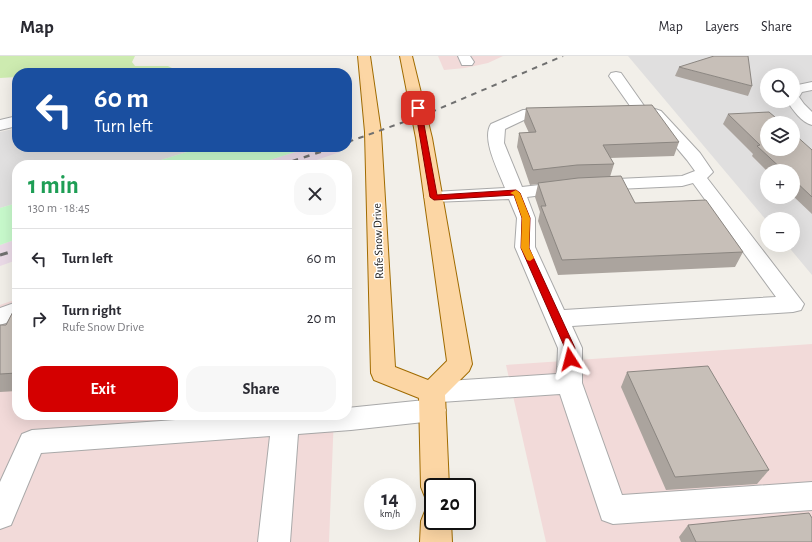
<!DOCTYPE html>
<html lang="en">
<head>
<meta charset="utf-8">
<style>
  body { margin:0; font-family:"Alegreya Sans",sans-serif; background:#f7f7f7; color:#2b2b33; height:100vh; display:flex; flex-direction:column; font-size:15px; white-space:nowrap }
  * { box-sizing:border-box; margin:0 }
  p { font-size:13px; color:#7c7c81 }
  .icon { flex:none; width:22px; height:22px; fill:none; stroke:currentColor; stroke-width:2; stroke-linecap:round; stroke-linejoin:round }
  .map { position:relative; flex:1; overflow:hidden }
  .drawer { position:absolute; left:12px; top:104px; width:340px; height:260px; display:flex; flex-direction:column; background:#fff; border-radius:16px; box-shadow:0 4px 16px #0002 }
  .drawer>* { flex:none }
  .hud { position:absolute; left:12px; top:12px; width:340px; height:84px; border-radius:16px; box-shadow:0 4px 16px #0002; background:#1a4fa0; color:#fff; overflow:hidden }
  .fabs { position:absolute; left:760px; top:12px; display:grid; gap:8px }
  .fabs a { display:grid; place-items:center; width:40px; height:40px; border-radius:50%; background:#fff; box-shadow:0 4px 16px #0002; font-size:20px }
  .speed { position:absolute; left:364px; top:422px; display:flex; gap:8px; font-size:20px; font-weight:700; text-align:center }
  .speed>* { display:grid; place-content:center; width:52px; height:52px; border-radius:50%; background:#fff; box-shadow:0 4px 16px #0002; line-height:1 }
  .speed small { font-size:10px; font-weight:400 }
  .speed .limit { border:2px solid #111; border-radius:6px; background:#fff; color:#111 }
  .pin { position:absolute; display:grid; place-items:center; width:34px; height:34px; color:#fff; margin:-17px; border-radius:8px; box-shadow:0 2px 6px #0006 }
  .me { position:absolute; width:44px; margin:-22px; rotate:351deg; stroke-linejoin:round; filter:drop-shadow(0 0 3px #0008) }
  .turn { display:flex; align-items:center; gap:14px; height:84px; padding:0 16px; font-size:18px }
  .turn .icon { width:52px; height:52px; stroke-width:2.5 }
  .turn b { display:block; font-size:28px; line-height:34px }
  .round { display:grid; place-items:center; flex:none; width:42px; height:42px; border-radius:16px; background:#f7f7f7 }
  .head { display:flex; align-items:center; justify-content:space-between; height:68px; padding:0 16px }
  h1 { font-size:24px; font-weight:600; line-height:30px; color:#1e9e55 }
  .cta { display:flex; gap:8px; margin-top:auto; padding:8px 16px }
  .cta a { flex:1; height:46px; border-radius:16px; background:#d40000; color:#fff; font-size:16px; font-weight:600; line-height:46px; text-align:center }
  .cta a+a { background:#f7f7f7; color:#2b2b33 }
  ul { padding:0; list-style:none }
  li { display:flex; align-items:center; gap:12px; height:60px; padding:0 16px; border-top:1px solid #e1e1e2 }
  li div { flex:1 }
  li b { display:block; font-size:15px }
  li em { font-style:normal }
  header { display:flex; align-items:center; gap:24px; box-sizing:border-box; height:56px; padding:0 20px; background:#fff; border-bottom:1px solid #e1e1e2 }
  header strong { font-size:19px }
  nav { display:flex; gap:22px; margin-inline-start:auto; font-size:14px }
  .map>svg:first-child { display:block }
</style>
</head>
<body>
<header>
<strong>Map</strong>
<nav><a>Map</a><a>Layers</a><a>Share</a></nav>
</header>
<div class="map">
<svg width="812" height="486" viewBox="0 0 812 486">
  <rect width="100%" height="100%" fill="#f2efe9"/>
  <g fill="#e0dfdf" fill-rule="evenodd">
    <path d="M628 0H812V219L787 189H793V163H767V165ZM767 19H793V45H767ZM767 67H793V93H767ZM767 115H793V141H767Z"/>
    <path d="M17 72V91H203L145 109H17V147L0 152V76Z"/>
  </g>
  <g fill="#f2dad9">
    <path d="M438 0H503L488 7 465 12 444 14Z"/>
    <path d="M17 243V359H334L329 486H0V249Z"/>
    <path d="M812 288V486H546L506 309Z"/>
  </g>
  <g fill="#ebdbe8">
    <path d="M311 91H333L340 96 302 109H254Z"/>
    <path d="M17 183V204L0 210V189Z"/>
  </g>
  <path fill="#cdebb0" d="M0 0H135L132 6 135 10H168L172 12 80 17H17V21L0 22Z"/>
  <g fill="#c8facc">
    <path d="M203 91H311L254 109H145Z"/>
    <path d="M17 147V183L0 189V152Z"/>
  </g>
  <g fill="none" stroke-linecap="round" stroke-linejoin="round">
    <g stroke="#a9a9a9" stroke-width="2">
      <g id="minor">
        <path d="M458 0H470L474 6 472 9H462Z"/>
        <path d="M616 16 621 17 647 54 652 52 661 55 700 97 713 116 707 122 804 248 801 254 793 256 572 270 582 292V327L622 439 812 426V454L613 468 602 464 560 338 441 346 446 354 442 362 433 365 351 374 298 378 290 486H258L270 380 41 397 11 469 0 473V426L22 378 32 374 247 359H347V352L425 344 419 336 423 329 432 326 557 318 558 292 515 191 517 162 509 143 433 146 427 145 424 141 427 137 433 136 505 132C499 116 481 83 491 68L523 54 554 53 559 55 562 58 559 61 526 63 505 73 504 87 522 131 574 125 682 120 695 115 687 104 651 61 647 60 645 57 640 58 635 57 609 20 611 17ZM693 127 776 241 564 254 535 191V162L527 141 574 135 682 130Z"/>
        <path d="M812 26V34L802 36 799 41 804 48 812 56V69C801 66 793 54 787 45H793V30Z"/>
        <path d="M17 60V70L0 74V64Z"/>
        <path d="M17 246V263L0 269V252Z"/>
      </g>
    </g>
    <g stroke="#a06b00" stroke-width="2">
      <g id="major">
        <path d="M358 0H370L381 76 395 311 428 324 447 305 416 82 400 0H412L432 82 472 308 469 315 445 339 449 431H433V444L425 441 421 431 419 342 374 324 371 317 365 76Z"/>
        <path d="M433 451V465H451L452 486H420L421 465 425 455Z"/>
      </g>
    </g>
    <use href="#minor" fill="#fff" fill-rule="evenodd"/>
    <use href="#major" fill="#fcd6a4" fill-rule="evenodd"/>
    <path stroke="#707070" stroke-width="2" stroke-dasharray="5.5 5.5" stroke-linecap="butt" d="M348 86 429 57 563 0"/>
    <g stroke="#707070" stroke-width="2.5" stroke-dasharray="6 6" stroke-linecap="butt">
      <path d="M347 86 351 85"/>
      <path d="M281 109 335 91"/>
    </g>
    <path stroke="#707070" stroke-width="3" stroke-dasharray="8 8" stroke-linecap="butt" d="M0 199 17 194"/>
  </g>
  <g fill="#aba49e">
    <path d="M679 11 752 30 748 40 675 20Z"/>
    <path d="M526 52 679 86 674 100 610 102 614 108 610 121 635 147 743 196 735 211 558 219 538 165 540 156 535 141 538 128 530 129 517 91 519 77H529L524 66Z"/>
    <path d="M728 58 812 94V158L793 140V115H767L752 100 753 98 723 68Z"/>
    <path d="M17 248V335L0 336V269H6Z"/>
    <path d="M627 316 769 414 757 428 666 434 621 331Z"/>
    <path d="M688 469 812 486H681L679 481Z"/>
  </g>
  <g fill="#c7bfb8" stroke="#8b8681">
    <path d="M714 0H748L752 30 679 11Z"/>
    <path d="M652 49 679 86 603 89 614 108 577 109 533 114 519 77 536 76 526 52Z"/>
    <path d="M769 56 782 67H767V93H793V77L812 94V141L793 123V115H784L757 90 760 89 728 58Z"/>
    <path d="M621 120 635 147 706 144 743 196 562 204 541 150H546L538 127 578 122Z"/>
    <path d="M17 248V317L0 318V269H6Z"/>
    <path d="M708 310 769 414 675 421 627 316Z"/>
    <path d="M809 457 812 462V486H696L688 469Z"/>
  </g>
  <path fill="#d40000" stroke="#8a0000" d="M418 50 421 52 437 139 516 134 520 137 530 162 529 192 575 292 573 306H566L565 303V292L521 192 522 162 514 139 434 144 430 141 415 52Z"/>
  <path fill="#f59e0b" d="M516 134 520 137 530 162 529 192 534 202 530 205 527 204 521 192 522 162 514 139 510 137Z"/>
  <g text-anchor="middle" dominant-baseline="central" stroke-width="3" stroke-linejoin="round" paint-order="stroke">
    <g font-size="12" fill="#222" stroke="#fff">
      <text transform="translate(378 185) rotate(-92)">Rufe Snow Drive</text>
    </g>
  </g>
</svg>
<div class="fabs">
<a><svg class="icon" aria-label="search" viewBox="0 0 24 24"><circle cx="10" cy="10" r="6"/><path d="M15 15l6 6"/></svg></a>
<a><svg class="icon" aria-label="layers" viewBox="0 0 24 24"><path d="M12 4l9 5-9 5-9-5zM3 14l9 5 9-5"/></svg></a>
<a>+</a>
<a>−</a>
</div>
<div class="speed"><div>14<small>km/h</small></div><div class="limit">20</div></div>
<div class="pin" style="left:418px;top:52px;background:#d93025"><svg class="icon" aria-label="arrive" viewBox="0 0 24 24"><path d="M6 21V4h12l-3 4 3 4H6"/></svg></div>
<svg class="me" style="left:570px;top:303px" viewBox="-20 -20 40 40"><path d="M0-17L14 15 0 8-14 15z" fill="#d40000" stroke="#fff" stroke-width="4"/></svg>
<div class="hud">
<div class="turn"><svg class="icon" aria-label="left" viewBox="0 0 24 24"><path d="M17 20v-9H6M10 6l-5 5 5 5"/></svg><div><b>60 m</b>Turn left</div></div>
</div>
<section class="drawer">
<div class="head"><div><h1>1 min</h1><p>130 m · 18:45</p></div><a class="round"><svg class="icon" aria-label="close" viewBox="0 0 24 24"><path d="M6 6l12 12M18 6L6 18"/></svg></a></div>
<ul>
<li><svg class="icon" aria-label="left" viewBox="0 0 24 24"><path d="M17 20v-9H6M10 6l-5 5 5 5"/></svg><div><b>Turn left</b></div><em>60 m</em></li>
<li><svg class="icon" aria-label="right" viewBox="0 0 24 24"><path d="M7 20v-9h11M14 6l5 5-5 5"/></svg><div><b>Turn right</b><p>Rufe Snow Drive</p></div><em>20 m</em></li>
</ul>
<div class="cta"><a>Exit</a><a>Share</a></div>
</section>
</div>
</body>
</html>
